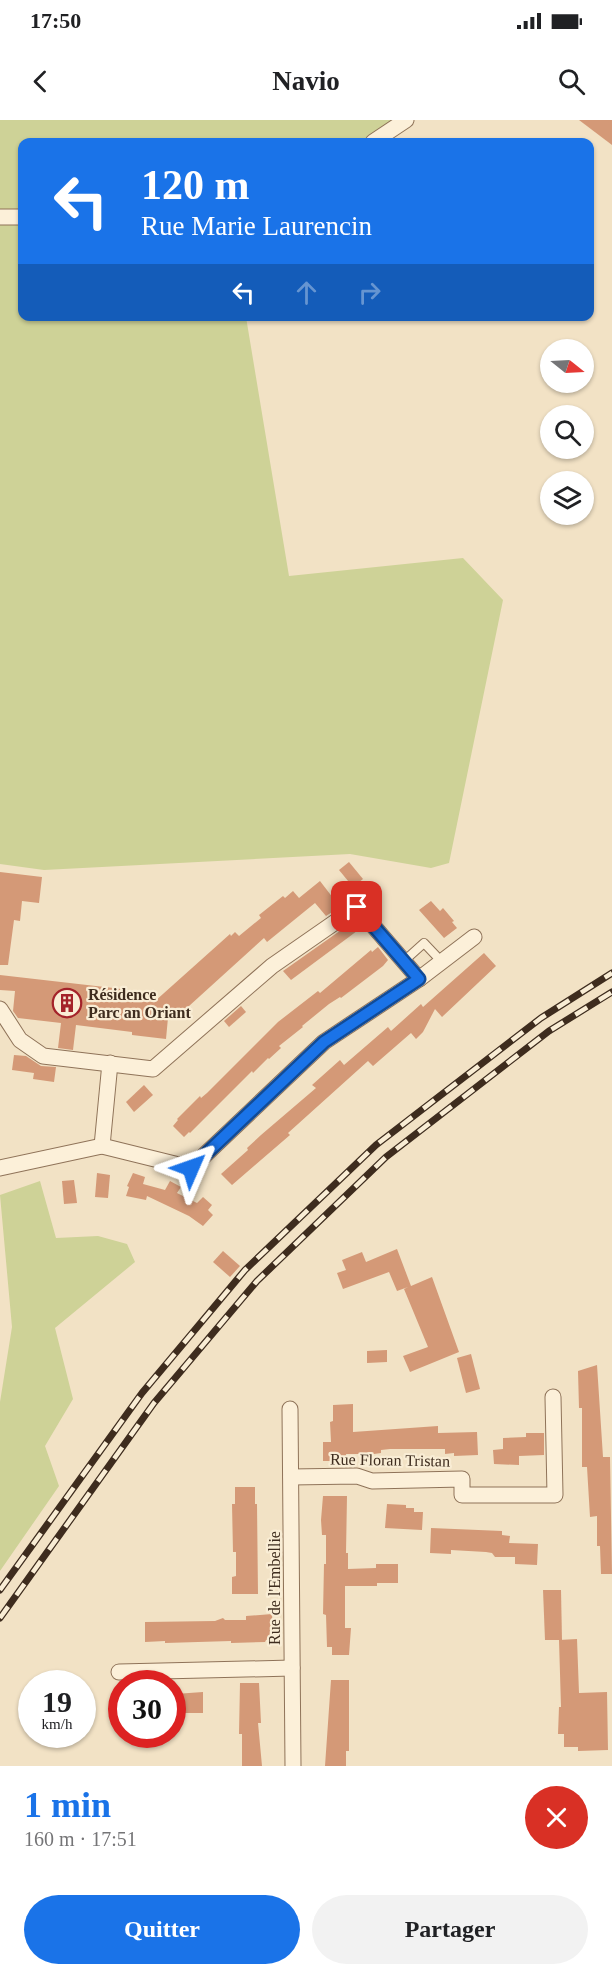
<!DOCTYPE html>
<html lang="fr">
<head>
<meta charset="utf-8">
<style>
  body { margin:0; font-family:"Times New Roman",serif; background:#f2f2f2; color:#202124; height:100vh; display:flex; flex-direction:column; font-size:22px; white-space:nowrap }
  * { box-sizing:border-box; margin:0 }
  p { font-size:20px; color:#757577 }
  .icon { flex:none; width:33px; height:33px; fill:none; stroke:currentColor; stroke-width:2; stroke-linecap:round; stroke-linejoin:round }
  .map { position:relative; height:1646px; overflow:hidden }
  .sheet { display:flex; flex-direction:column; background:#fff; flex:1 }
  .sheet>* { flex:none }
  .top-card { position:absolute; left:18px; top:18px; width:576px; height:183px; border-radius:12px; box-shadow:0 2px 4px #0004; background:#1a73e8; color:#fff; overflow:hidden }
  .needle { width:39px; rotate:108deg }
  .buttons { position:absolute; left:540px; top:219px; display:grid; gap:12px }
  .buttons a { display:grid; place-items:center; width:54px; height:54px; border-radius:50%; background:#fff; box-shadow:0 2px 4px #0004; font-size:30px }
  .speed { position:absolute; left:18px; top:1550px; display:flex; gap:12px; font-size:30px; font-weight:700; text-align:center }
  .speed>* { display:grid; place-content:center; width:78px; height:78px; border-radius:50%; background:#fff; box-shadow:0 2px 4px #0004; line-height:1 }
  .speed small { font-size:15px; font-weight:400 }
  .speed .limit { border:9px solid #d22; background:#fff; color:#111 }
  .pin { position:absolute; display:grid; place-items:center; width:51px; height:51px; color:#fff; margin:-26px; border-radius:12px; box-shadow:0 3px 9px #0006 }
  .me { position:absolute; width:66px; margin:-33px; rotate:47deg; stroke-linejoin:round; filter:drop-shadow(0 0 4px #0008) }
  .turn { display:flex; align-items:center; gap:21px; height:126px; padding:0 24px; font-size:27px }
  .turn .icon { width:78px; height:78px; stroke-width:2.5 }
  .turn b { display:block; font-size:42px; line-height:51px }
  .lanes { display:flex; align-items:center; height:57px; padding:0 24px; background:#0003; justify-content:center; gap:30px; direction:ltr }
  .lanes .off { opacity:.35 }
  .round { display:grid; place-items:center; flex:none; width:63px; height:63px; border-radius:32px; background:#f2f2f2 }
  .headline { display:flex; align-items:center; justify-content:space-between; height:102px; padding:0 24px }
  h1 { font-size:36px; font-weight:700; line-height:45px; color:#1a73e8 }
  .action { display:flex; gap:12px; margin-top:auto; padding:12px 24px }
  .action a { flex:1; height:69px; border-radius:36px; background:#1a73e8; color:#fff; font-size:24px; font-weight:700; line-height:69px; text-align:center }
  .action a+a { background:#f2f2f2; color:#202124 }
  .status { display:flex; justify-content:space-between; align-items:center; height:42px; padding:0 30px; background:#fff; direction:ltr }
  .status svg { height:16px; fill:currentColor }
  header { display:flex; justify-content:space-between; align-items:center; height:78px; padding:0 24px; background:#fff; font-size:27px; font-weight:700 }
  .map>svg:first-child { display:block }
</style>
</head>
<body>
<div class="status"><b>17:50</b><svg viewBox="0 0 49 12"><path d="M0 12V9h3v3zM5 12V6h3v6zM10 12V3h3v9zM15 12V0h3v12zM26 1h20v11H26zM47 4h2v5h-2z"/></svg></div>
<header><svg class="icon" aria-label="back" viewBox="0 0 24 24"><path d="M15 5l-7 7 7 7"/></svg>Navio<svg class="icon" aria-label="search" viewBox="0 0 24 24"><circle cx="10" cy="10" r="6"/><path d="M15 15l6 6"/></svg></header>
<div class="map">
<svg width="612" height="1646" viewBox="0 0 612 1646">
  <rect width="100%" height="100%" fill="#f2e2c5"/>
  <g fill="#ced297">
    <path d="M0 0H395L361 22H22V196L246 197 289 456 463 438 503 480 449 743 431 748 350 734 44 750 0 744Z"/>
    <path d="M40 1061 56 1118 98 1116 127 1124 135 1142 55 1208 73 1279 45 1326 59 1366 0 1451V1282L12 1207 0 1075Z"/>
  </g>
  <g fill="#d49977">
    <path d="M579 0H612V25Z"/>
    <path d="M349 742 363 759 353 767 339 750Z"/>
    <path d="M0 752 42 757 39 783 22 781 20 801 14 800 8 845H0Z"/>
    <path d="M320 761 340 787 326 796 315 783 267 822 264 818 178 896 169 887 166 919 132 915V912L76 905 73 930 58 928 61 903 18 898 13 891 15 871 0 870V855L122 869 121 877 154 882 230 814 231 816 235 812 239 816 261 798 259 795 283 776 285 778 293 771 299 778Z"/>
    <path d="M431 781 440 791 443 788 454 801 452 802 457 808 444 818 419 790Z"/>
    <path d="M351 803 357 811 291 860 283 851Z"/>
    <path d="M378 827 388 840 383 846 341 878 340 877 329 884 302 906 303 907 279 926 281 928 269 939 268 938 253 953 252 951 190 1013 189 1012 184 1017 173 1006 178 1000 177 999 200 976 201 978 207 973 278 902 318 871 320 873 371 830 372 832Z"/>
    <path d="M484 833 496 846 442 897 435 889 423 912 416 919 411 913 373 946 368 941 288 1013 290 1015 232 1065 221 1054 248 1030 247 1028 261 1015 316 968 312 965 340 940 344 945 388 907 391 911 421 884 423 887Z"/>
    <path d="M241 886 246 892 229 907 224 901Z"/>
    <path d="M14 935 26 936 41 946 56 947 54 962 33 959 34 953 12 950Z"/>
    <path d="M144 965 153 975 134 992 126 982Z"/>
    <path d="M97 1053 110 1055 108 1078 95 1077Z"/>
    <path d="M133 1053 145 1057 143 1064 165 1070 170 1061 181 1067 177 1073 197 1083 203 1077 212 1085 208 1090 213 1095 203 1106 189 1096 147 1076 146 1080 126 1076 129 1067 127 1066Z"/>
    <path d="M74 1060 77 1083 64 1084 62 1061Z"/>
    <path d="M397 1129 411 1166 432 1157 459 1232 410 1252 403 1236 428 1227 404 1169 408 1167 397 1171 389 1152 343 1169 337 1153 346 1150 342 1140 362 1132 366 1142Z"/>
    <path d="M223 1131 240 1146 230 1157 213 1142Z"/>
    <path d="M387 1230V1242L367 1243V1231Z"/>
    <path d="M471 1234 480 1269 466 1273 457 1238Z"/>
    <path d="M597 1245 603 1337H610L612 1454H601L600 1426H597V1396L590 1397 587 1347H582V1288H579L578 1251Z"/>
    <path d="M353 1284V1312L438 1306V1313L477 1312 478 1335 454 1336V1333L445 1334V1329H390L381 1330V1333L374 1334H346L347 1341H323V1322H331L330 1302 333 1301V1285Z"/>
    <path d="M526 1313H544V1335L519 1336V1345L494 1344 493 1330 503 1329V1318L526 1317Z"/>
    <path d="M235 1367H255V1384H257L258 1474H232V1457L236 1456V1432H233L232 1384H235Z"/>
    <path d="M323 1376H347L346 1433H348V1449L376 1448V1444H398V1463H377V1466H345V1508H351L349 1535H332V1527H327L326 1495 323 1494 324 1444H326V1415H322L321 1400Z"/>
    <path d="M387 1384 406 1385V1388H414V1392H423L422 1410 385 1408Z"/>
    <path d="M431 1408 502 1411V1415L510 1416 509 1423 538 1424 537 1445 515 1444V1437H495L492 1433 486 1432 451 1430V1434L430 1433Z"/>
    <path d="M543 1470H561L562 1520H545Z"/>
    <path d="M272 1494 273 1520H266L265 1522 231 1523V1521L165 1523V1521L145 1522V1502L215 1501 223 1498 225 1500H246V1496Z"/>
    <path d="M577 1519 579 1573 607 1572 608 1630 578 1631V1627H564V1614H558L559 1587H561L559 1520Z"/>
    <path d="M331 1560H349V1631H346V1646H325Z"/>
    <path d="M240 1563H259L261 1603H258L262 1646H242V1614H239Z"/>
    <path d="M203 1572V1593H175V1574Z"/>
  </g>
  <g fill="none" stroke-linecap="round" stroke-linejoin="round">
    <g stroke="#8f7359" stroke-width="10">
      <path id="service" d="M404 841 424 823 442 842"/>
    </g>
    <g stroke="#8f7359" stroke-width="17">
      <g id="minor">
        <path d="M373 22 406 0"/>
        <path d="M0 97H22"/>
        <path d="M0 889 20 920 43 936 153 949 272 846 357 787 419 859"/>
        <path d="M102 1026 110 943"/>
        <path d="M0 1048 102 1026 191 1048 324 922 419 859 474 817"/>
        <path d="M290 1289 293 1646"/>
        <path d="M291 1357 357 1356 372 1361 462 1359V1375H555L553 1277"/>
        <path d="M119 1552 292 1548"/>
      </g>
    </g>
    <use href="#service" stroke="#fcf0d9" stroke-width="8"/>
    <use href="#minor" stroke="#fcf0d9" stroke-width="15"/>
    <g stroke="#3e2c1e" stroke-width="7">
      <g id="rail">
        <path d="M0 1470 142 1273 245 1150 376 1025 541 898 612 853"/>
        <path d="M0 1498 154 1283 257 1161 386 1037 549 911 612 872"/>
      </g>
    </g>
    <use href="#rail" stroke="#f9edd5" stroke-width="4.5" stroke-dasharray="14" stroke-linecap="butt"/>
  </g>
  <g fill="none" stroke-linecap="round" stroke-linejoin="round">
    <g stroke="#114b97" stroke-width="15">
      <path id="route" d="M191 1048 324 922 419 859 357 787"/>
    </g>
    <use href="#route" stroke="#1a73e8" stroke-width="10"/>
  </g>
  <defs>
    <g id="building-ring" transform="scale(1.5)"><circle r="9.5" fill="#f9edd5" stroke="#a4232a" stroke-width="1.5"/><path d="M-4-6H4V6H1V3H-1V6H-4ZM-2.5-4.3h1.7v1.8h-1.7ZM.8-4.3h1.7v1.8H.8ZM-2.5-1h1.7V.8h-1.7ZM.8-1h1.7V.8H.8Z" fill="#a4232a"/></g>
  </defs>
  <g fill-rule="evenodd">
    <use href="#building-ring" x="67" y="883"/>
  </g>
  <g text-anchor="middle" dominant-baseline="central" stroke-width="4.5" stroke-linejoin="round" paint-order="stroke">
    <g font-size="16" font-weight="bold" fill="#3e2c1e" stroke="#f9edd5" text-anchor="start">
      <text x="88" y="874">Résidence<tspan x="88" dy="18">Parc an Oriant</tspan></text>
    </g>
    <g font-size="16" fill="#3e2c1e" stroke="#f9edd5">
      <text transform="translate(390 1340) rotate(1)">Rue Floran Tristan</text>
      <text transform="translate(274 1468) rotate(-90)">Rue de l'Embellie</text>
    </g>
  </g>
</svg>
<div class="buttons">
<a><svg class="needle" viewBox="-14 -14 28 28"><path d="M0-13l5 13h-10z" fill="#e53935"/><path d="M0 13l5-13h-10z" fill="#757577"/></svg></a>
<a><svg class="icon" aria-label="search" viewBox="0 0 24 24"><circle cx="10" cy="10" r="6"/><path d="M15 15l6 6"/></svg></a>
<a><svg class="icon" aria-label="layers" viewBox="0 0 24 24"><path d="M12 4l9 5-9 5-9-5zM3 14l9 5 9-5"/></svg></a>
</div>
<div class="speed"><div>19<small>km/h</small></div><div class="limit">30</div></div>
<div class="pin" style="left:357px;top:787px;background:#d93025"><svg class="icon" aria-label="arrive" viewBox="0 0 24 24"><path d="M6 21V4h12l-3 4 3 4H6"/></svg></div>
<svg class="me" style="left:191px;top:1048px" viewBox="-20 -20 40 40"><path d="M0-17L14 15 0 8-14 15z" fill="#1a73e8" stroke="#fff" stroke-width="4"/></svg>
<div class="top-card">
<div class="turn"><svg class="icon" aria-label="left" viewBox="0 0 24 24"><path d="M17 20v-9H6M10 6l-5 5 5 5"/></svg><div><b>120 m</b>Rue Marie Laurencin</div></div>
<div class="lanes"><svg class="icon" aria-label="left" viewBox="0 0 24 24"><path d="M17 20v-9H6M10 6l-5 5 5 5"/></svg><svg class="icon off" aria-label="ahead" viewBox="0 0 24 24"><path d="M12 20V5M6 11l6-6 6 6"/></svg><svg class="icon off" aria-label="right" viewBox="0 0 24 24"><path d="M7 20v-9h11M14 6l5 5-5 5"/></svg></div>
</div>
</div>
<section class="sheet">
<div class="headline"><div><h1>1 min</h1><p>160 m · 17:51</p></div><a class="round" style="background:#d93025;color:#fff"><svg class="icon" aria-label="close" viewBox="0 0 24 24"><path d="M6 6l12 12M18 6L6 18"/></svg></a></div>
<div class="action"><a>Quitter</a><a>Partager</a></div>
</section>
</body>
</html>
